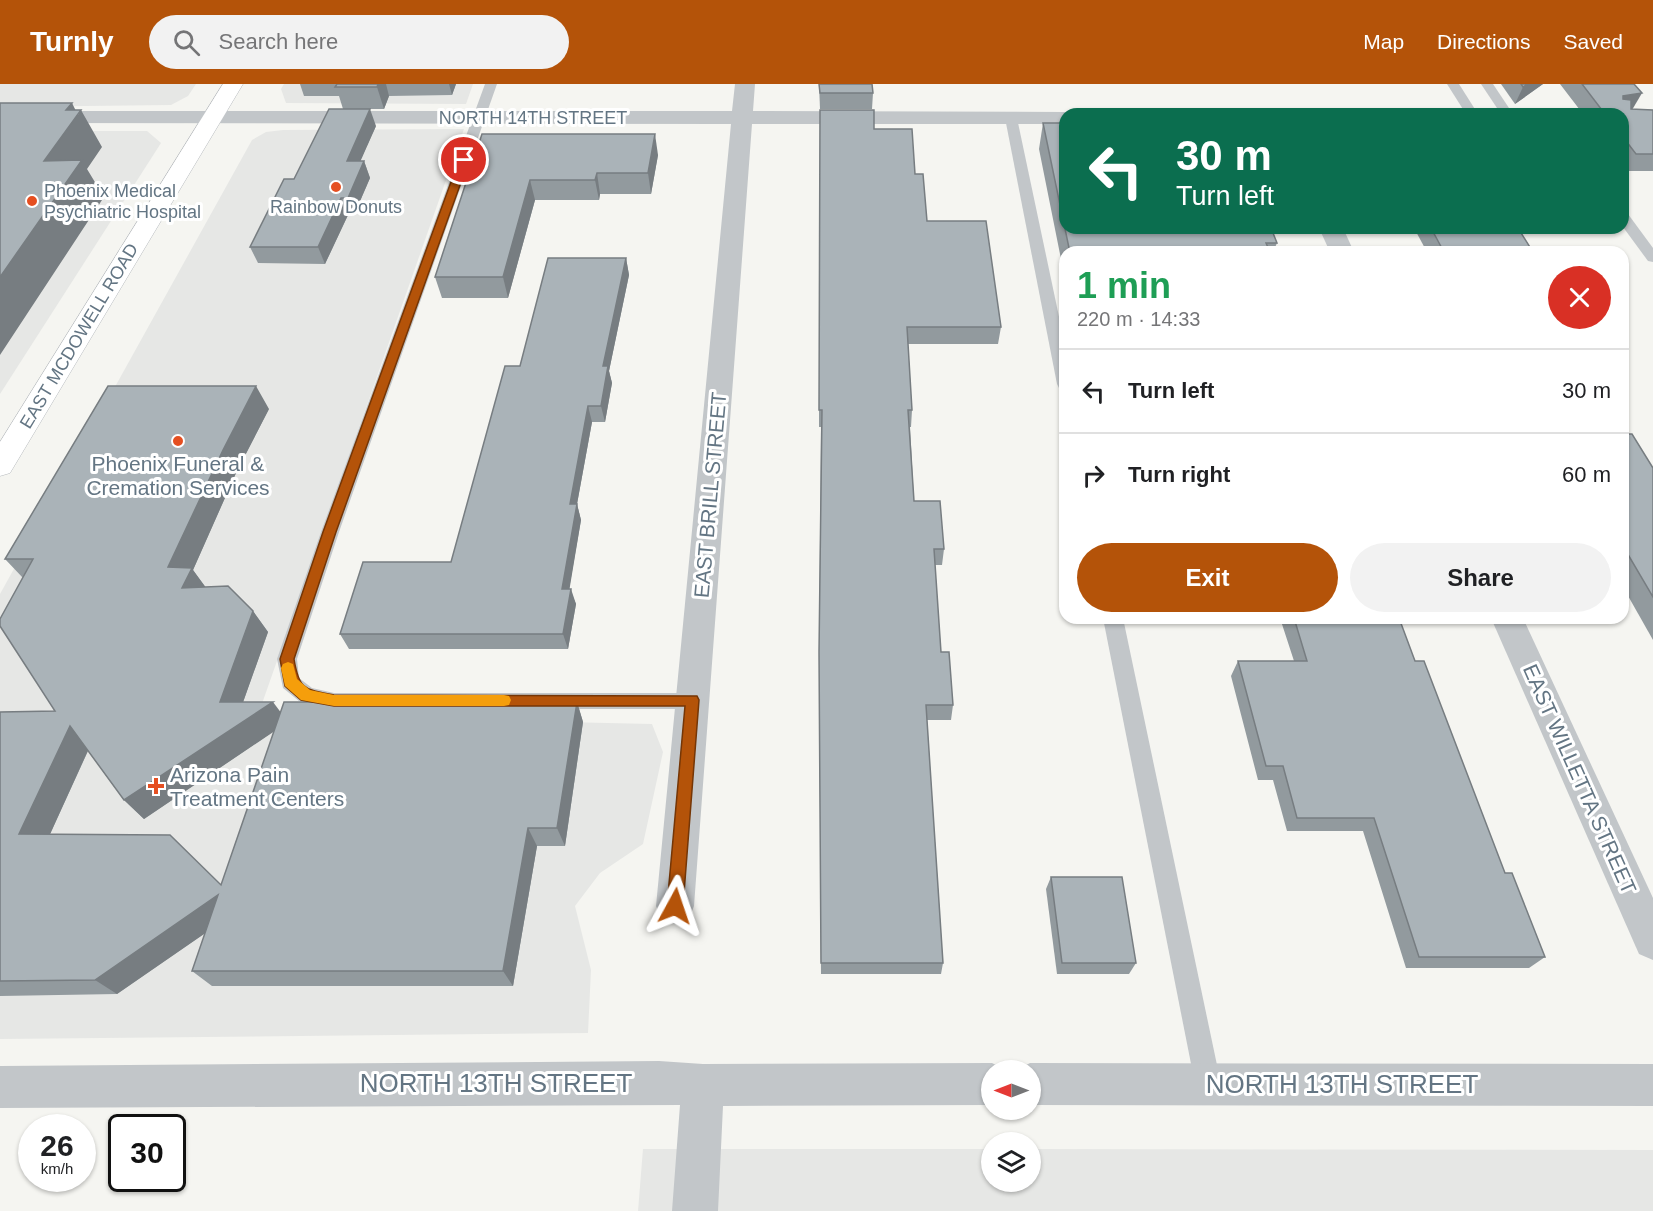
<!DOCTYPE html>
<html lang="en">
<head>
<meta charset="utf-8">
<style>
  body { margin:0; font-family:Helvetica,sans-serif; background:#f2f2f2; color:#202124; height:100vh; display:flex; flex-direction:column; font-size:22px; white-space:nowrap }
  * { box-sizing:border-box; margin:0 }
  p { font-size:20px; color:#757577 }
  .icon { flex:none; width:33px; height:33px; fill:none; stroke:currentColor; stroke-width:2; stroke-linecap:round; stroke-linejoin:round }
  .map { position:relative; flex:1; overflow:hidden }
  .drawer { position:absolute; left:1059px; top:162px; width:570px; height:378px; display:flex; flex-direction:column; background:#fff; border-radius:18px; box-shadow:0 2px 4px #0004 }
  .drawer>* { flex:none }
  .banner { position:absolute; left:1059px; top:24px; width:570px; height:126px; border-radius:18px; box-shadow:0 2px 4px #0004; background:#0b6e4f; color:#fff; overflow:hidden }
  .needle { width:39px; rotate:270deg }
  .tools { position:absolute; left:981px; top:976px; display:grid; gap:12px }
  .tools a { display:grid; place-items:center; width:60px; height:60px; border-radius:50%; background:#fff; box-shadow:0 2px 4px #0004; font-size:30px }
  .speed { position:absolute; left:18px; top:1030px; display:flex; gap:12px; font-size:30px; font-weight:700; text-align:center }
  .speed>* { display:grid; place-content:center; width:78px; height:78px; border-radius:50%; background:#fff; box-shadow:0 2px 4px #0004; line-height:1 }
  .speed small { font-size:15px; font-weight:400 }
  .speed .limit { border:3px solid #111; border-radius:9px; background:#fff; color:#111 }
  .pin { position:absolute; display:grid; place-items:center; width:51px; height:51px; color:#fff; margin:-26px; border:3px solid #fff; border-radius:50%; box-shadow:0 2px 6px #0007 }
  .me { position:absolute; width:66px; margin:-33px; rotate:5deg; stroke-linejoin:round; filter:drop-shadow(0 0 4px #0008) }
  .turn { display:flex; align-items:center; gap:21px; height:126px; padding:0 18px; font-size:27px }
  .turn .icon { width:78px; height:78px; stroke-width:2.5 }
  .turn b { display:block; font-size:42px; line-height:51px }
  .round { display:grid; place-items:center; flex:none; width:63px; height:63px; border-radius:32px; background:#f2f2f2 }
  .summary { display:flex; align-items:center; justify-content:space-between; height:102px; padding:0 18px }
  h1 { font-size:36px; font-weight:700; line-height:45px; color:#1e9e55 }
  .primary-button { display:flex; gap:12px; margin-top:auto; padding:12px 18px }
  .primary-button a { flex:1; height:69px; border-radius:36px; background:#b45309; color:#fff; font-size:24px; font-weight:700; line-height:69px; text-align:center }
  .primary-button a+a { background:#f2f2f2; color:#202124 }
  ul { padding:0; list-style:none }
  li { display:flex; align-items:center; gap:18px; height:84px; padding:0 18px; border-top:2px solid #e0e0e0 }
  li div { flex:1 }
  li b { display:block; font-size:22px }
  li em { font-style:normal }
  header { display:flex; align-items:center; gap:36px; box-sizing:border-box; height:84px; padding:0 30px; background:#b45309; color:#fff }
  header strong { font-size:28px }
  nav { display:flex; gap:33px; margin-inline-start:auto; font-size:21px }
  .search { width:420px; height:54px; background:#f2f2f2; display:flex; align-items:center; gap:15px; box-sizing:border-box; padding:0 21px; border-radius:33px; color:#757577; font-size:22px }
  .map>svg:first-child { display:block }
</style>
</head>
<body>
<header>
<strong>Turnly</strong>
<div class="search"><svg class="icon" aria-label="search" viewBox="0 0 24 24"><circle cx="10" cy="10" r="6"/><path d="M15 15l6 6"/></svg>Search here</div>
<nav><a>Map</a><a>Directions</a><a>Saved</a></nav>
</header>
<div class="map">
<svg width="1653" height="1127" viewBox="0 0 1653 1127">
  <rect width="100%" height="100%" fill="#f5f5f1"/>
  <g fill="#e6e7e5">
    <path d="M0 0H196L188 12 171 21 0 23Z"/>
    <path d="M284 0H473L466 20 286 19 281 5Z"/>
    <path d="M464 45 258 631 652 640 663 668 643 760 600 789 575 822 591 886 588 949 0 955V510L252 56 266 48 283 46Z"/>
    <path d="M0 47H147L161 59 0 310Z"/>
    <path d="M643 1065H991L992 1098H1030L1031 1065 1653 1066V1127H638Z"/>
  </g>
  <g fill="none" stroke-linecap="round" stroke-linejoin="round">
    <g stroke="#b5b9bd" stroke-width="1">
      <path id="primary" d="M223 0H243L10 389 0 392V358Z"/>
    </g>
    <g fill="#c2c6c9" fill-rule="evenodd">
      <path d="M485 0H497L339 448 297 575 299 594 312 604 334 609H692L699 611 702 617 699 623 692 625H334L299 617 283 604 277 575 321 448Z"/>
      <path d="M1447 0H1459L1478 30H1466Z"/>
      <path d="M1481 0H1493L1513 30H1501Z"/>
      <path d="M1011 30 1017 34 1065 261V305L1059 304 1057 300 1005 34Z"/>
      <path d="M1623 129 1628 130 1653 164V178L1648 177 1623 143Z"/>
      <path d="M1103 534H1123L1221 1000 1217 1009 1208 1013 1199 1009 1195 1000Z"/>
    </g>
    <g fill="#c2c6c9" fill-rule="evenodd">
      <path d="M735 0H755L753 27 1065 28 1073 30H1065V40H752L694 822 689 835 675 840 661 835 656 822 731 40 0 39V27H732Z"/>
      <path d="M1319 144H1343L1354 168H1330Z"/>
      <path d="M1491 534H1523L1653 814V876L1639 870Z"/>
      <path d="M659 977 703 980 992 979 1008 987H992V1021L723 1022 718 1127H672L680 1021 0 1024V982Z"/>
      <path d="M1030 979 1653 980V1022L1030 1021V987H1014Z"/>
    </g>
    <use href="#primary" fill="#fff" fill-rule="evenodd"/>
  </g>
  <g fill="#929a9e" fill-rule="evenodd">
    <path d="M300 0H456L452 11 389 12 384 25H343L339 12H304Z"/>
    <path d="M819 0 873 9 872 25H820Z"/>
    <path d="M1501 0H1543L1515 20Z"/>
    <path d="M1560 0H1634L1632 25 1653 26V87H1626L1623 83V30H1583Z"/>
    <path d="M1043 39 1277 159 1273 168H1065V190H1064L1039 65Z"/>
    <path d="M376 42 360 77H364L370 94 354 131H348L325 180 258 179 250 163 294 95Z"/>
    <path d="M874 45 915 90 927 137 1001 243 998 260H908L912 326 911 343H910L914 417 944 465 942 481H935L941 568 953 621 951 636H927L943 879 941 890H821L819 568 821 343H819V326Z"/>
    <path d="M482 50 658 71 651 110H600L599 116H535L508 214H442L435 193Z"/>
    <path d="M1414 144H1518L1533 168H1427Z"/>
    <path d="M626 174 629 191 609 287 612 299 605 338H592L577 420 581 436 569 505 576 520 568 565H349L340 550 451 478 520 282Z"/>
    <path d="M269 325 236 389 193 486 205 503 253 527 268 548 243 618 281 628 577 618 583 638 565 762H537L513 902H212L192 887 205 849 117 910 0 912V628L55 627 23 494 5 475ZM274 647 222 801 50 750 88 667 124 716 144 735Z"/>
    <path d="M1623 350 1653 384V556L1623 503Z"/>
    <path d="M1280 534H1399L1415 577 1505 789 1545 873 1529 884H1406L1363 747H1287L1273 696H1258L1231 592 1238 577H1294Z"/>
    <path d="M1051 793 1136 879 1129 890H1057L1046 805Z"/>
  </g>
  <g fill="#777d81">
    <path d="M378 0H386L389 12 384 25 377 3Z"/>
    <path d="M449 0H456L452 11Z"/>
    <path d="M1528 0H1543L1515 20 1523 3Z"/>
    <path d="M1642 9 1632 26 1613 29 1623 12Z"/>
    <path d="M72 19 78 31 81 26 102 63 87 85 104 113 0 271V193L44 77 66 26Z"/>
    <path d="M370 25 376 42 353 94 347 77Z"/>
    <path d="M655 50 658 71 651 110 648 89Z"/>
    <path d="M364 77 370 94 354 131 348 114Z"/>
    <path d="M597 89 600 110 599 116 595 96Z"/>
    <path d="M530 96 535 116 508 214 503 193Z"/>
    <path d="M341 114 348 131 325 180 318 163Z"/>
    <path d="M626 174 629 191 609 287 612 299 605 338 601 322 603 282Z"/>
    <path d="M256 302 269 325 236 389 193 486 207 505 198 525 168 483 223 366Z"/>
    <path d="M588 322 592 338 577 420 581 436 567 520 562 505 570 420Z"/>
    <path d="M571 505 576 520 568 565 563 550Z"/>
    <path d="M253 527 268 548 236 638 220 618Z"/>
    <path d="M273 618 288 638 144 735 124 716Z"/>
    <path d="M577 618 583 638 565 762 557 744Z"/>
    <path d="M70 642 90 662 42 768 19 750Z"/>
    <path d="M528 744 537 762 513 902 503 887Z"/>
    <path d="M218 811 236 828 117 910 95 896Z"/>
  </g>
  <g fill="#aab3b8" stroke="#777d81" stroke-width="1.5">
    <path d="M337 0H378L377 3H335Z"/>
    <path d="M819 0H872L873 9H820Z"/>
    <path d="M1521 0H1528L1523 3Z"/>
    <path d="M1582 0H1634L1642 9 1623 12V15L1631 16V25L1653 26V70H1636L1623 53V30H1605Z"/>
    <path d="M0 19H72L66 26H81L44 77 82 76 0 193Z"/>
    <path d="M329 25H370L347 77H364L348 114H341L318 163H250L284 95H294Z"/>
    <path d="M820 26H874V45H912L915 90H923L927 137H986L1001 243H907L912 326H908L914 417H940L944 465H934L941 568H949L953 621H926L943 879H821L819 568 822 326H819Z"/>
    <path d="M1043 39H1065V144H1271L1277 159H1266L1270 168H1091L1090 164H1069Z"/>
    <path d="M482 50H655L648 89H597L595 96H530L503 193H435Z"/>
    <path d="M1431 144H1518L1533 168H1444Z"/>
    <path d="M548 174H626L603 282H608L601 322H588L570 420H577L562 505H571L563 550H340L363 478H451L505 282H520Z"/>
    <path d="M108 302H256L223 366 168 483 192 484 182 504 228 502 253 527 220 618H273L124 716 70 642 19 750 170 751 221 801 284 618H577L557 744H528L503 887H192L218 811 95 896 0 897V628L55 627 0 542V535L33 475H5Z"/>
    <path d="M1623 350H1632L1653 384V513L1623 462Z"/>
    <path d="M1294 534H1399L1415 577H1424L1505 789H1512L1545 873H1419L1374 734H1297L1283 682H1266L1238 577H1307Z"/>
    <path d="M1051 793H1122L1136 879H1062Z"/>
  </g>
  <path fill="#b45309" stroke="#753606" stroke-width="1.5" d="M464 74 469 76 336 448 294 575C299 606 304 605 334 611L697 612 699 616 683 822 681 827 675 830 669 827 667 822 685 622H334L301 616 285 602 280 575 323 448 459 76Z"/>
  <path fill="#f59e0b" d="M288 578 293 580 297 595 310 606 334 611H504L509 612 511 616 509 621 504 622H334L301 616 285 602 281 584 283 580Z"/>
  <g fill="#e54f21" stroke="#fff" stroke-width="2">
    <circle cx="336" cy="103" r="6"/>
    <circle cx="32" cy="117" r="6"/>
    <circle cx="178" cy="357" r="6"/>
    <path d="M153 693h6v6h6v6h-6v6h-6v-6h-6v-6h6z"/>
  </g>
  <g text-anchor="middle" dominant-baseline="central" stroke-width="6" stroke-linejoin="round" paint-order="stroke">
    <g font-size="18" fill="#637583" stroke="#fff">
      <text x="533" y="34">NORTH 14TH STREET</text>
      <text transform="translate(79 252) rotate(-59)">EAST MCDOWELL ROAD</text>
    </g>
    <g font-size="18" fill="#637583" stroke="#fff" text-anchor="start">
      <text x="44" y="107">Phoenix Medical<tspan x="44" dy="21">Psychiatric Hospital</tspan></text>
      <text x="336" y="123" text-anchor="middle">Rainbow Donuts</text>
    </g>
    <g font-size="21" fill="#637583" stroke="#fff">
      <text x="178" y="379">Phoenix Funeral &amp;<tspan x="178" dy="24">Cremation Services</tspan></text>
      <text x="170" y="690" text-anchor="start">Arizona Pain<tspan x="170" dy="24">Treatment Centers</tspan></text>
    </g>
    <g font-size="21" fill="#637583" stroke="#fff">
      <text transform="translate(710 411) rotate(-85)">EAST BRILL STREET</text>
      <text transform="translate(1580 695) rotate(66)">EAST WILLETTA STREET</text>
    </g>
    <g font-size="26" fill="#637583" stroke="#fff">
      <text x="496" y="999">NORTH 13TH STREET</text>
      <text x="1342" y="1000">NORTH 13TH STREET</text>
    </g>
  </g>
</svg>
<div class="tools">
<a><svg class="needle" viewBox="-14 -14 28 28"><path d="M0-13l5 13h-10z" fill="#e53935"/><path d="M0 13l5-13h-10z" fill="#757577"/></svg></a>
<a><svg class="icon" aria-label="layers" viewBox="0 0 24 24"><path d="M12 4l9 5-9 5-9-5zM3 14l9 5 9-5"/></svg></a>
</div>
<div class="speed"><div>26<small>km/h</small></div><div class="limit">30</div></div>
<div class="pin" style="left:464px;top:76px;background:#d93025"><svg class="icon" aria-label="arrive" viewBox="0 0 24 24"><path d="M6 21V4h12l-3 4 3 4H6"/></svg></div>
<svg class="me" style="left:675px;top:822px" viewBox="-20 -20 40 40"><path d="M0-17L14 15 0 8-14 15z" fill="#b45309" stroke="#fff" stroke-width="4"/></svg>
<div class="banner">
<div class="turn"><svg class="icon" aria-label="left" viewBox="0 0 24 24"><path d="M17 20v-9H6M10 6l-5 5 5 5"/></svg><div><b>30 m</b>Turn left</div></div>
</div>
<section class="drawer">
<div class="summary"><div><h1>1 min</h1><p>220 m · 14:33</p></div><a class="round" style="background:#d93025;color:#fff"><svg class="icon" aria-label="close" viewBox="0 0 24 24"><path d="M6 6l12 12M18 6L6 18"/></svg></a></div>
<ul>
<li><svg class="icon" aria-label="left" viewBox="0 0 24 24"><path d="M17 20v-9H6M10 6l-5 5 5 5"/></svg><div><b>Turn left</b></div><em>30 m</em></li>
<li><svg class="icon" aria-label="right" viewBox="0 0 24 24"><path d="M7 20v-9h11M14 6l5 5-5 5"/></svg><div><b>Turn right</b></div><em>60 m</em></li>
</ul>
<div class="primary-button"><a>Exit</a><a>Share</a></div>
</section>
</div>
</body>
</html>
